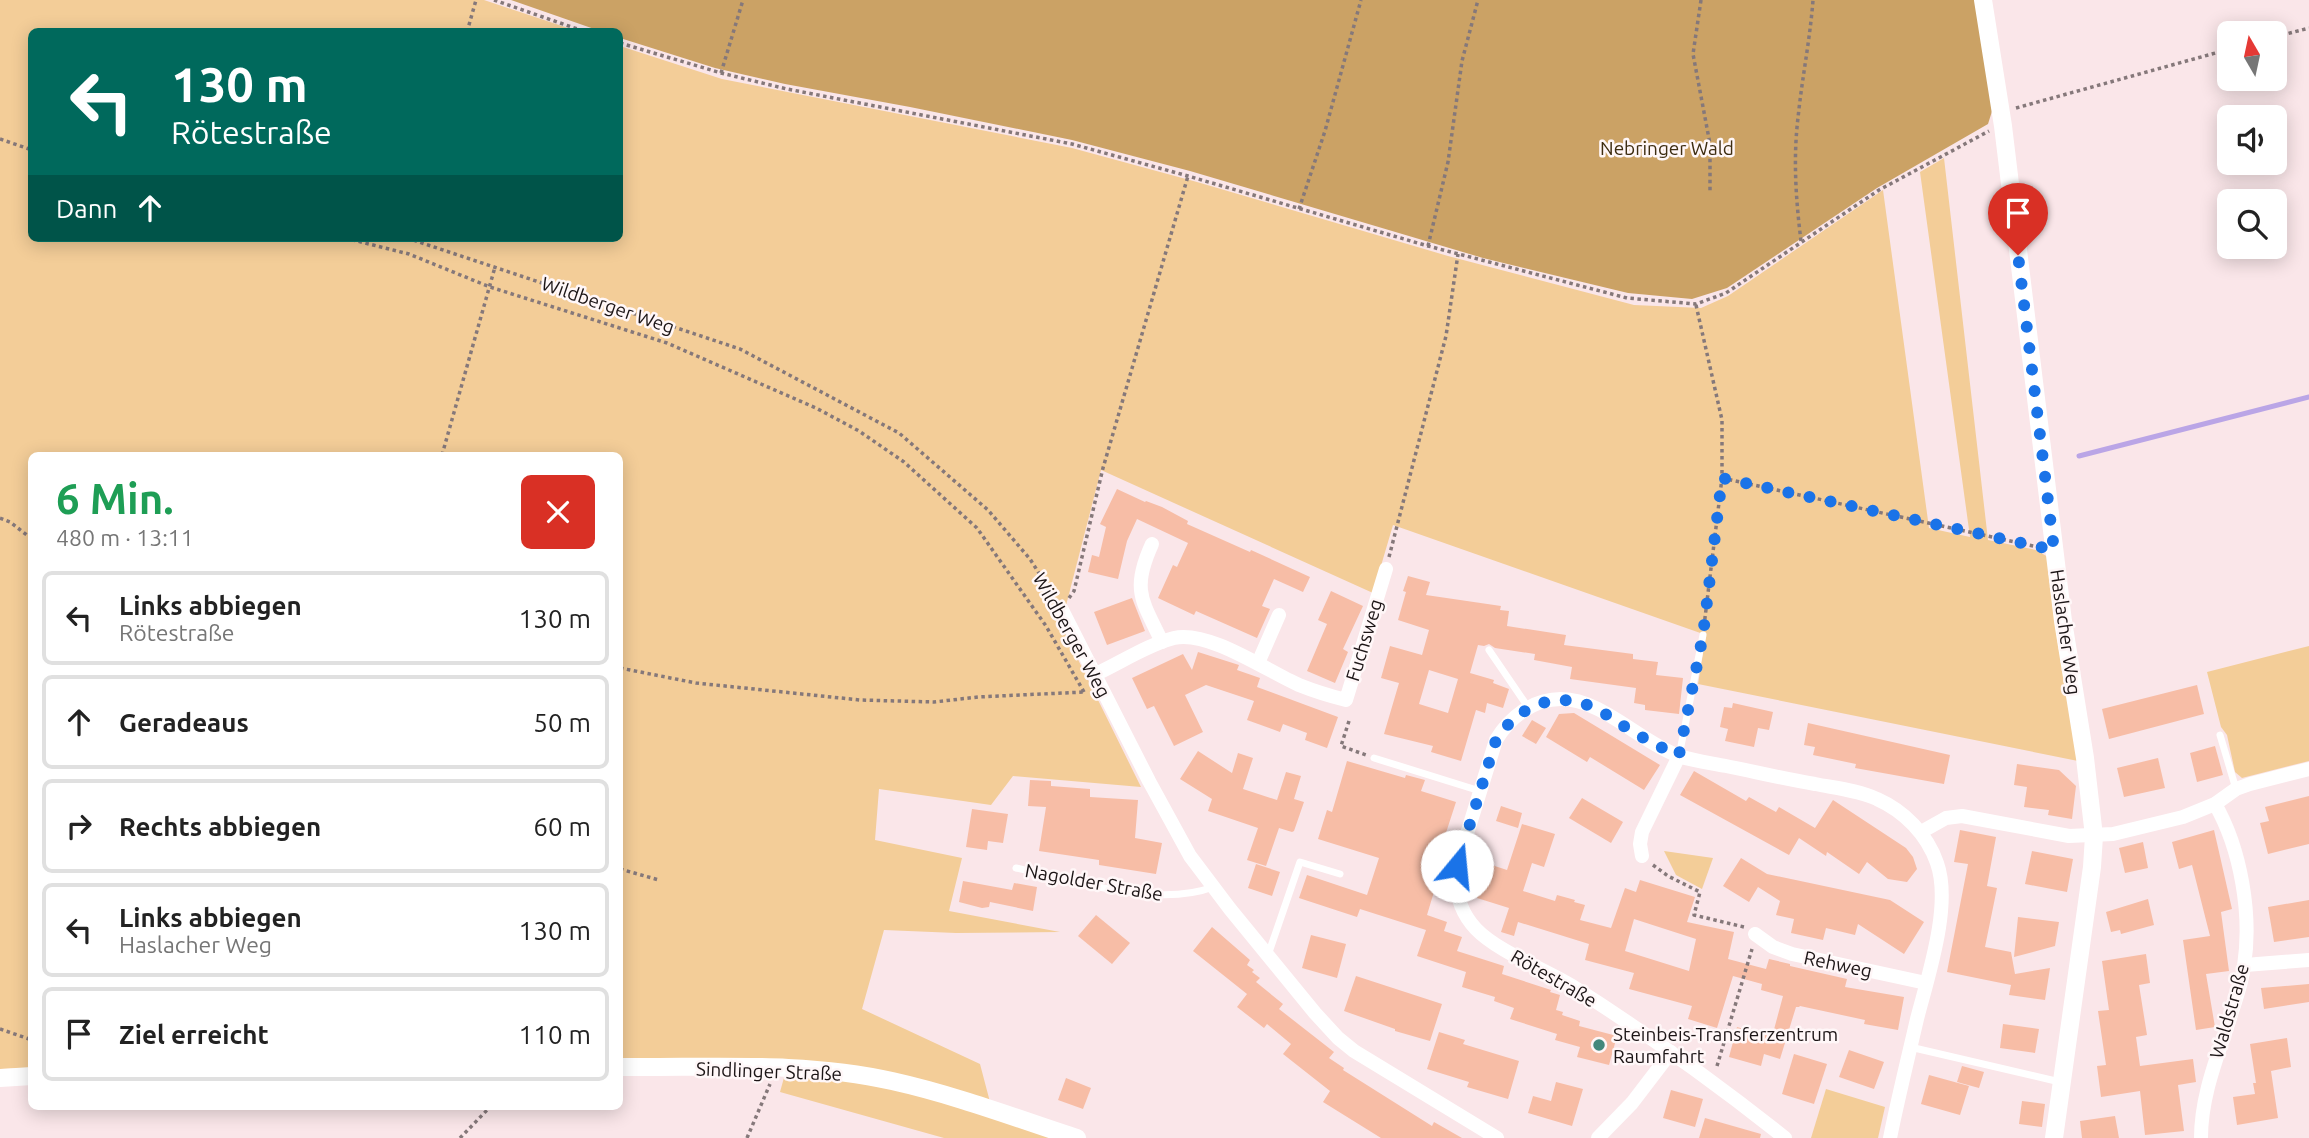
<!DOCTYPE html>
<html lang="de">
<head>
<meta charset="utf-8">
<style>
  body { margin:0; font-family:Ubuntu,sans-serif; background:#f2f2f2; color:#222; height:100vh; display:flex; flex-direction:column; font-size:26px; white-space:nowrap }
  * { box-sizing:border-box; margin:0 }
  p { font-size:23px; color:#767676 }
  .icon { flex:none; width:38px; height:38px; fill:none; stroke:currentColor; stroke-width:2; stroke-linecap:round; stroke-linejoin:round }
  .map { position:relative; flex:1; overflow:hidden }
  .sheet { position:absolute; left:28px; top:452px; width:595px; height:658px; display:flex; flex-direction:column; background:#fff; border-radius:10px; box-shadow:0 4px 18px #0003 }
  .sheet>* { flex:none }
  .hud { position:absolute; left:28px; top:28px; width:595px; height:214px; border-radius:10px; box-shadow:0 4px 18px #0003; background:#00695c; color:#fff; overflow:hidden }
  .needle { width:46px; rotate:351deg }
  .tools { position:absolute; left:2217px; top:21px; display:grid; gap:14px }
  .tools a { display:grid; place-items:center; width:70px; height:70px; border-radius:10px; background:#fff; box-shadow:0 4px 18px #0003; font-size:35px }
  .pin { position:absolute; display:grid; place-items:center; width:60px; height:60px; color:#fff; margin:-72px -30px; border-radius:50% 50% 50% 0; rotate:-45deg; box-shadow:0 0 7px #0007 }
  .pin .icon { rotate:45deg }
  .me { position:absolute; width:77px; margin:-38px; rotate:17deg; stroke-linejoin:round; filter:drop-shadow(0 0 5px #0008) }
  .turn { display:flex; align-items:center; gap:24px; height:147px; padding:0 28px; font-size:32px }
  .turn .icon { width:91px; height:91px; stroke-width:2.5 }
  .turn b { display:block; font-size:49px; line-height:60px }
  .then { display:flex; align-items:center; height:66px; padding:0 28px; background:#0003; gap:14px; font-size:26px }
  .round { display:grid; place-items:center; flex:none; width:74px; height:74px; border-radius:10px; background:#f2f2f2 }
  .headline { display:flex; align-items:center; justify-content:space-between; height:119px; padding:0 28px }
  h1 { font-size:42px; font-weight:700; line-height:52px; color:#1e9e55 }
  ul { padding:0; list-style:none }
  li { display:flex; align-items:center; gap:21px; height:94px; margin:0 14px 10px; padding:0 14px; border:4px solid #e0e0e0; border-radius:10px }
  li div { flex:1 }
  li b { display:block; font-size:26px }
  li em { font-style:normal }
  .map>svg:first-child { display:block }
</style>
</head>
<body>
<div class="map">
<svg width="2309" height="1138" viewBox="0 0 2309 1138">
  <rect width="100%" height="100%" fill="#fae6e9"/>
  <g fill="#f3cd98">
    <path d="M0 0H484L577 31 32 32V238H620V46L722 79 1072 148 1197 182 1448 256 1634 305 1701 308 1728 296 1883 190 1929 528 1970 537 1920 172 1944 158 1988 540 2036 550 2048 557 2078 761 1698 684 1706 635 1393 525 1373 593 1101 470 1061 625 1141 787 1013 776 991 805 879 789 875 840 962 858 949 911 1060 932 956 933 884 930 862 1009 980 1064 990 1102 892 1074 620 1060V455H32L31 1068 0 1069Z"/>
    <path d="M2309 646V761L2242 778 2235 772 2227 735 2221 727 2207 672Z"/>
    <path d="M1664 851 1713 858 1702 889 1676 875Z"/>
    <path d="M785 1074C821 1078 857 1080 893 1088 947 1100 1001 1120 1054 1138H944L780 1092Z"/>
    <path d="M1826 1089 1885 1107 1878 1138H1811Z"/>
  </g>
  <path fill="#cba265" d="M511 0H1976L1993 108 1988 124 1877 188 1727 288 1692 299 1628 293 1483 258 1190 171 1072 140 910 107 785 84 715 68 620 38V32L600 31Z"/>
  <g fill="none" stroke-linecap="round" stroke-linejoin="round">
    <path stroke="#baa5e6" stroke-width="5" d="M2079 456 2309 397"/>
  </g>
  <g fill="#f7bda6" fill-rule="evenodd">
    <path d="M1117 489 1145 502 1146 501 1162 507 1188 521 1187 524 1250 552 1251 550 1310 577 1303 592 1274 579 1262 606 1270 609 1257 638 1196 611 1194 615 1158 598 1173 565 1177 567 1188 543 1137 519 1127 541 1118 579 1088 572 1092 555 1099 557 1106 527 1100 524Z"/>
    <path d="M1408 576 1430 582 1426 595 1501 606 1500 610 1509 611 1507 626 1566 635 1564 645 1633 654V659L1658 662 1656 675 1683 678 1679 714 1645 710V705L1634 703 1636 688 1570 679 1572 667 1534 660 1535 654 1495 648 1489 644 1484 646 1478 645 1470 673 1494 680 1493 683 1509 689 1503 708 1487 703 1485 713 1476 710 1461 761 1431 752 1433 746 1384 734 1399 683 1381 678 1390 646 1422 655 1429 630 1398 620 1406 592 1403 591ZM1429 670 1458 679 1448 713 1419 704Z"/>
    <path d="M1331 591 1363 606 1343 649 1348 652 1335 683 1307 671 1327 624 1318 620Z"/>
    <path d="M1132 598 1145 631 1107 645 1094 612Z"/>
    <path d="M1198 652 1239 665 1237 670 1260 678 1257 687 1338 717 1327 748 1305 740 1307 733 1283 724 1280 732 1247 720 1254 701 1206 685 1185 695 1203 732 1174 746 1154 706 1147 709 1132 678 1183 654 1192 670Z"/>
    <path d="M2197 685 2204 714 2109 739 2102 709Z"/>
    <path d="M1733 703 1773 712 1769 730 1758 728 1754 747 1725 741 1728 729 1720 727 1724 707 1732 708Z"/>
    <path d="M1574 713 1660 765 1644 790 1590 757 1587 762 1546 737 1559 714Z"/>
    <path d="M1532 720 1546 728 1536 744 1522 736Z"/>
    <path d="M1808 723 1950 755 1944 784 1855 768 1856 764 1813 755 1815 747 1804 745Z"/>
    <path d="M2215 746 2223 775 2197 782 2190 753Z"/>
    <path d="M1198 751 1232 773 1238 753 1253 758 1243 789 1277 800 1286 772 1301 776 1294 799 1304 802 1294 831 1292 832 1279 828 1266 866 1247 860 1258 828 1208 811 1212 799 1180 779Z"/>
    <path d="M2158 758 2165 788 2124 797 2117 768Z"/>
    <path d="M1347 761 1405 778 1406 775 1425 780 1421 791 1456 802 1442 845 1445 846 1436 874 1439 875 1427 915 1447 922 1444 931 1462 937 1457 951 1504 966 1502 974 1551 990 1550 992 1560 995 1556 1010 1563 1012 1562 1015 1580 1021 1579 1026 1617 1036 1609 1065 1577 1057 1580 1047 1555 1040 1557 1034 1510 1019 1514 1008 1494 1001 1495 997 1462 987 1466 972 1417 956 1426 930 1360 909 1357 917 1299 898 1307 875 1367 895 1379 858 1318 839 1327 810 1332 812Z"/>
    <path d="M2017 764 2059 770 2076 786 2072 819 2048 815 2049 810 2024 807 2027 787 2014 785Z"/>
    <path d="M1694 771 1746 801 1749 797 1776 812 1779 807 1815 828 1833 800 1906 848 1913 857 1917 869 1907 882 1888 879 1867 862 1859 874 1827 852 1826 856 1799 838 1789 855 1680 795Z"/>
    <path d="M1030 780 1051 781V786L1090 789V797L1138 800 1135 838 1162 843 1156 874 1099 865V860L1039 851 1046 807 1028 806Z"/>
    <path d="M2309 796V844L2268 854 2260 823 2269 821 2265 807Z"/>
    <path d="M1582 798 1623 822 1611 843 1569 818Z"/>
    <path d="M1501 806 1522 813 1518 828 1496 821Z"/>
    <path d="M972 809 1008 814 1003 843 988 841 987 850 966 847Z"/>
    <path d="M1522 824 1555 834 1544 867 1532 863 1523 891 1555 901 1557 895 1575 900 1574 902 1585 905 1580 920 1611 928 1625 888 1636 892 1640 880 1695 897 1687 922 1734 932 1728 959 1766 969 1769 959 1790 964V966L1847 979 1845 987 1904 997 1898 1030 1864 1024 1865 1020 1800 1006 1799 1007H1796L1780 1059 1764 1054 1761 1066 1729 1057 1737 1027 1772 1037 1783 996 1761 990 1762 984 1733 976 1717 1028 1688 1019 1692 1006 1629 989 1634 973 1585 960 1589 944 1518 922 1514 936 1501 932 1509 908 1477 898 1483 879 1468 874 1473 859 1507 870ZM1634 919 1696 939 1689 971 1625 951Z"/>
    <path d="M1960 830 1996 837 1987 886 1997 888 1985 947 2011 952 2015 974 2050 968 2045 1000 2009 995 2011 985 1947 972 1968 864 1954 862Z"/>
    <path d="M2214 830 2232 909 2221 912 2229 971 2206 974 2215 1027 2196 1030 2183 940 2210 936 2192 865 2179 869 2172 842Z"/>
    <path d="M2143 842 2148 868 2125 873 2119 848Z"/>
    <path d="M2032 851 2073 859 2067 892 2025 884Z"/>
    <path d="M1741 858 1767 874 1890 900 1924 922 1904 954 1858 924 1855 935 1826 928 1823 940 1791 933 1794 919 1776 915 1780 901 1758 887 1749 902 1723 886Z"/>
    <path d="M1256 864 1280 872 1272 896 1248 888Z"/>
    <path d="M963 881 1012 890 1014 883 1037 887 1033 911 990 902 989 907 982 908 959 902Z"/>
    <path d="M2148 899 2154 925 2121 934 2120 930 2111 932 2106 912Z"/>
    <path d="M2309 900V937L2274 942 2268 907Z"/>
    <path d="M1096 915 1130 943 1112 964 1078 936Z"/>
    <path d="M2018 917 2059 922 2055 946 2014 957Z"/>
    <path d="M1212 927 1250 960 1247 965 1254 970 1252 972 1260 978 1256 982 1283 1004 1279 1009 1334 1052 1329 1058 1344 1068 1343 1070 1432 1126 1434 1122 1462 1138H1381L1323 1102 1330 1091 1283 1054 1291 1044 1267 1024 1264 1028 1237 1007 1247 994 1193 951Z"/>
    <path d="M1311 935 1346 944 1337 978 1302 968Z"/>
    <path d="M2146 954 2150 983 2139 985 2147 1035 2136 1037 2140 1066 2193 1059 2196 1082 2178 1085 2184 1131 2145 1135 2140 1091 2101 1097 2097 1066 2106 1065 2098 1011 2109 1010 2102 961Z"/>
    <path d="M1356 976 1442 1004 1430 1041 1395 1031V1029L1344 1011Z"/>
    <path d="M2309 984V1002L2264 1009 2261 988Z"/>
    <path d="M2003 1024 2039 1029 2035 1053 2000 1048Z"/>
    <path d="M1439 1032 1465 1040 1463 1044 1519 1061 1508 1099 1467 1087 1469 1082 1427 1069Z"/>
    <path d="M2287 1038 2291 1067 2271 1071 2278 1118 2237 1125 2233 1097 2255 1094 2253 1083H2256L2250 1044Z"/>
    <path d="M1849 1050 1884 1062 1874 1089 1839 1077Z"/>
    <path d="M1794 1054 1827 1064 1814 1104 1782 1094Z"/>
    <path d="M1962 1066 1984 1072 1979 1088 1957 1082Z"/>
    <path d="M1929 1075 1969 1086 1960 1115 1921 1104Z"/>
    <path d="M1066 1078 1091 1088 1083 1109 1058 1100Z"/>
    <path d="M1556 1082 1583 1089 1572 1126 1528 1113 1533 1096 1551 1101Z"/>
    <path d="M1671 1090 1703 1099 1695 1127 1663 1118Z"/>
    <path d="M2022 1101 2045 1104 2042 1127 2019 1124Z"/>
    <path d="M2115 1116 2119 1138H2082L2080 1121Z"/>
    <path d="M1705 1118 1761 1134 1760 1138H1699Z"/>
  </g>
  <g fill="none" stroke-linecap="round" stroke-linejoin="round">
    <g stroke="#85787a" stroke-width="3.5" stroke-dasharray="3.5 3.5" stroke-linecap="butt">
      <path d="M494 0 586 32"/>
      <path d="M1701 0 1693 54 1710 144V193"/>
      <path d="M467 32 476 0"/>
      <path d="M2275 37 2309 28"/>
      <path d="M620 43 721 73 787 89 1072 144 1188 176 1428 246 1627 298 1696 304 1726 293 1879 190 1989 131"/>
      <path d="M721 73 743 0"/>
      <path d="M2016 108 2230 49"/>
      <path d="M0 139 32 150"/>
      <path d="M1299 209 1325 131 1361 0"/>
      <path d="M345 238 409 254 490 287 667 343 816 408 859 431 904 462 977 528 1046 626 1084 692"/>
      <path d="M407 238 740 349 899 433 988 510 1030 559 1054 597"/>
      <path d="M1801 241C1796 201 1793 159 1798 118 1802 78 1810 40 1813 0"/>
      <path d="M1428 246 1448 162 1462 61 1478 0"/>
      <path d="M1696 305 1722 420V478L1704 626"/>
      <path d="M442 455 495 267"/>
      <path d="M1722 478 2038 547"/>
      <path d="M0 518 10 522 32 539"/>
      <path d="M1389 557 1446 336 1458 254"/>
      <path d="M1069 598 1074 591 1103 468 1188 176"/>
      <path d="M620 668 696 683 860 700 934 702 978 697 1084 692"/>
      <path d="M1349 721 1341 746 1366 755"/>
      <path d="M1653 865 1668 876 1700 892 1694 915 1744 927"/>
      <path d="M620 869 659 880"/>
      <path d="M0 1029 32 1040"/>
      <path d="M1717 1066 1752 949"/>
      <path d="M460 1138 491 1106"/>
      <path d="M747 1138 770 1084"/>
    </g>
    <g stroke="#fff" stroke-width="7">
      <path d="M1489 650 1528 707"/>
      <path d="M2220 735 2236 789"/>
      <path d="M1679 756 1703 635"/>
      <path d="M1374 758 1480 791"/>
      <path d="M1016 868C1072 881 1159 908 1213 887"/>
      <path d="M1268 955 1300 862 1340 874"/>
      <path d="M1910 1047 2060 1082"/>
    </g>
    <g stroke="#fff" stroke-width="14">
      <path d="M1152 544C1131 590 1142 600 1162 642"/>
      <path d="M1062 610 1149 781 1190 856 1230 909 1315 1013 1338 1038 1354 1051 1497 1138"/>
      <path d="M1258 663 1279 615"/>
      <path d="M1096 674C1120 663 1149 644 1174 638 1209 630 1267 671 1299 685 1314 691 1330 696 1346 700L1386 569"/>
      <path d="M1921 832 1946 818 1962 816 2069 836 2113 834 2183 817 2215 804 2236 789 2250 784 2309 769"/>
      <path d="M1642 856 1640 844 1642 832 1679 756"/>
      <path d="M1755 934 1773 947 1792 954 1926 983"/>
      <path d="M2245 965 2309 960"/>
      <path d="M1598 1138 1632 1103 1671 1052"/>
      <path d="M1785 1138C1716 1083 1646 1033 1572 986 1544 969 1497 951 1476 929 1459 911 1454 890 1457 866L1496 740C1510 717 1533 699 1561 699 1602 699 1640 742 1679 756 1694 761 1711 763 1726 766 1756 772 1785 779 1815 784 1835 788 1858 790 1877 799 1904 811 1927 834 1937 863 1952 905 1928 976 1917 1019 1908 1058 1898 1098 1890 1138"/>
      <path d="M2201 1138C2201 1096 2217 1058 2230 1018 2235 1001 2242 984 2244 966 2252 915 2241 849 2215 804"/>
    </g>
    <g stroke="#fff" stroke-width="18">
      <path d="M1983 0 2003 126 2063 621 2085 758 2094 836 2092 867 2054 1138"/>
      <path d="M620 1067C710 1068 804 1061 892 1081 955 1095 1016 1118 1077 1138"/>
      <path d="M0 1078 32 1076"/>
    </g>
  </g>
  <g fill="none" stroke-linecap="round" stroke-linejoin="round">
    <path stroke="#1a73e8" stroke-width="12" stroke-dasharray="0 21.6" d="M1457 866 1496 740C1518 706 1556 689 1594 708 1609 715 1621 725 1635 733 1650 742 1664 749 1679 755L1703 635 1722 478 2054 550 2018 255"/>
  </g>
  <circle fill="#44887b" stroke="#fff7f8" stroke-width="2.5" cx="1599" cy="1045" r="7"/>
  <g text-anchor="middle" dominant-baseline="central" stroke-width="5" stroke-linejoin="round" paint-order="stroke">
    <g font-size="19" fill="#3e2d11" stroke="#fff7f8">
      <text x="1667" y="148">Nebringer Wald</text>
    </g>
    <g font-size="19" fill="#1c1516" stroke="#fff7f8">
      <text transform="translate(608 305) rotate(19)">Wildberger Weg</text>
      <text transform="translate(2066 632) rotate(82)">Haslacher Weg</text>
      <text transform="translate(1072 635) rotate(61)">Wildberger Weg</text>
      <text transform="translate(1364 640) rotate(-73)">Fuchsweg</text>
      <text transform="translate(1094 882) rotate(10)">Nagolder Straße</text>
      <text transform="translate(1838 964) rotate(12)">Rehweg</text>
      <text transform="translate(1554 978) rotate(30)">Rötestraße</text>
      <text transform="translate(2229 1011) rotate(-74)">Waldstraße</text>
      <text transform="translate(769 1071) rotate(2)">Sindlinger Straße</text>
    </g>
    <g font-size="19" fill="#1c1516" stroke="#fff7f8" text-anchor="start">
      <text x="1613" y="1034">Steinbeis-Transferzentrum<tspan x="1613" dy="22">Raumfahrt</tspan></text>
    </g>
  </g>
</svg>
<div class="tools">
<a><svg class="needle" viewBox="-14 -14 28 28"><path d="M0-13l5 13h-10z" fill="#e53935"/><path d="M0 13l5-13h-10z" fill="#767676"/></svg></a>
<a><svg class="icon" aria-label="sound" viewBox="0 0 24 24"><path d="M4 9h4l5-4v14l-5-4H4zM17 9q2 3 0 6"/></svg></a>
<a><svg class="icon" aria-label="search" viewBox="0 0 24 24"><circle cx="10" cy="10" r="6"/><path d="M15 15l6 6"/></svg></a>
</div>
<div class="pin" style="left:2018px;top:255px;background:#d93025"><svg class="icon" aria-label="arrive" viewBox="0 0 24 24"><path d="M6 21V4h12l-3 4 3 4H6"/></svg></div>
<svg class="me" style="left:1457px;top:866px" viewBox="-20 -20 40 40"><circle r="19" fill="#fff"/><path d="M0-13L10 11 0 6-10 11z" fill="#1a73e8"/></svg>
<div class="hud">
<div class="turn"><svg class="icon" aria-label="left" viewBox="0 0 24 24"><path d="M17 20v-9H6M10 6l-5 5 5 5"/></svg><div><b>130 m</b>Rötestraße</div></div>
<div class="then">Dann<svg class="icon" aria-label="ahead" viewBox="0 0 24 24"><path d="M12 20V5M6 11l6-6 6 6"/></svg></div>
</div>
<section class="sheet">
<div class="headline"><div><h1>6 Min.</h1><p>480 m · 13:11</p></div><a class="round" style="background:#d93025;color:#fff"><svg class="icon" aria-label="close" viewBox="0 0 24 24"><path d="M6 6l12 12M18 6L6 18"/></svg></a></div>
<ul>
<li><svg class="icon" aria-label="left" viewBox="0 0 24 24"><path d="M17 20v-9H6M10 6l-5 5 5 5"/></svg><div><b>Links abbiegen</b><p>Rötestraße</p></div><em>130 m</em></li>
<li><svg class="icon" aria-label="ahead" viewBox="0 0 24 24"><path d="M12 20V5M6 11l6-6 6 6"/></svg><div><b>Geradeaus</b></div><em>50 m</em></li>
<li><svg class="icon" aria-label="right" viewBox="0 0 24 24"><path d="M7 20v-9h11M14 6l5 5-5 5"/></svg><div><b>Rechts abbiegen</b></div><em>60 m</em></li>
<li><svg class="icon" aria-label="left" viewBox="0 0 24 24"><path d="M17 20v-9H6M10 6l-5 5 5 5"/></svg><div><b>Links abbiegen</b><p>Haslacher Weg</p></div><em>130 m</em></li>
<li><svg class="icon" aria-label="arrive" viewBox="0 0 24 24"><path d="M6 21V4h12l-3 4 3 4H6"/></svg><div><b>Ziel erreicht</b></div><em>110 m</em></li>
</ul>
</section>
</div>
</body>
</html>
